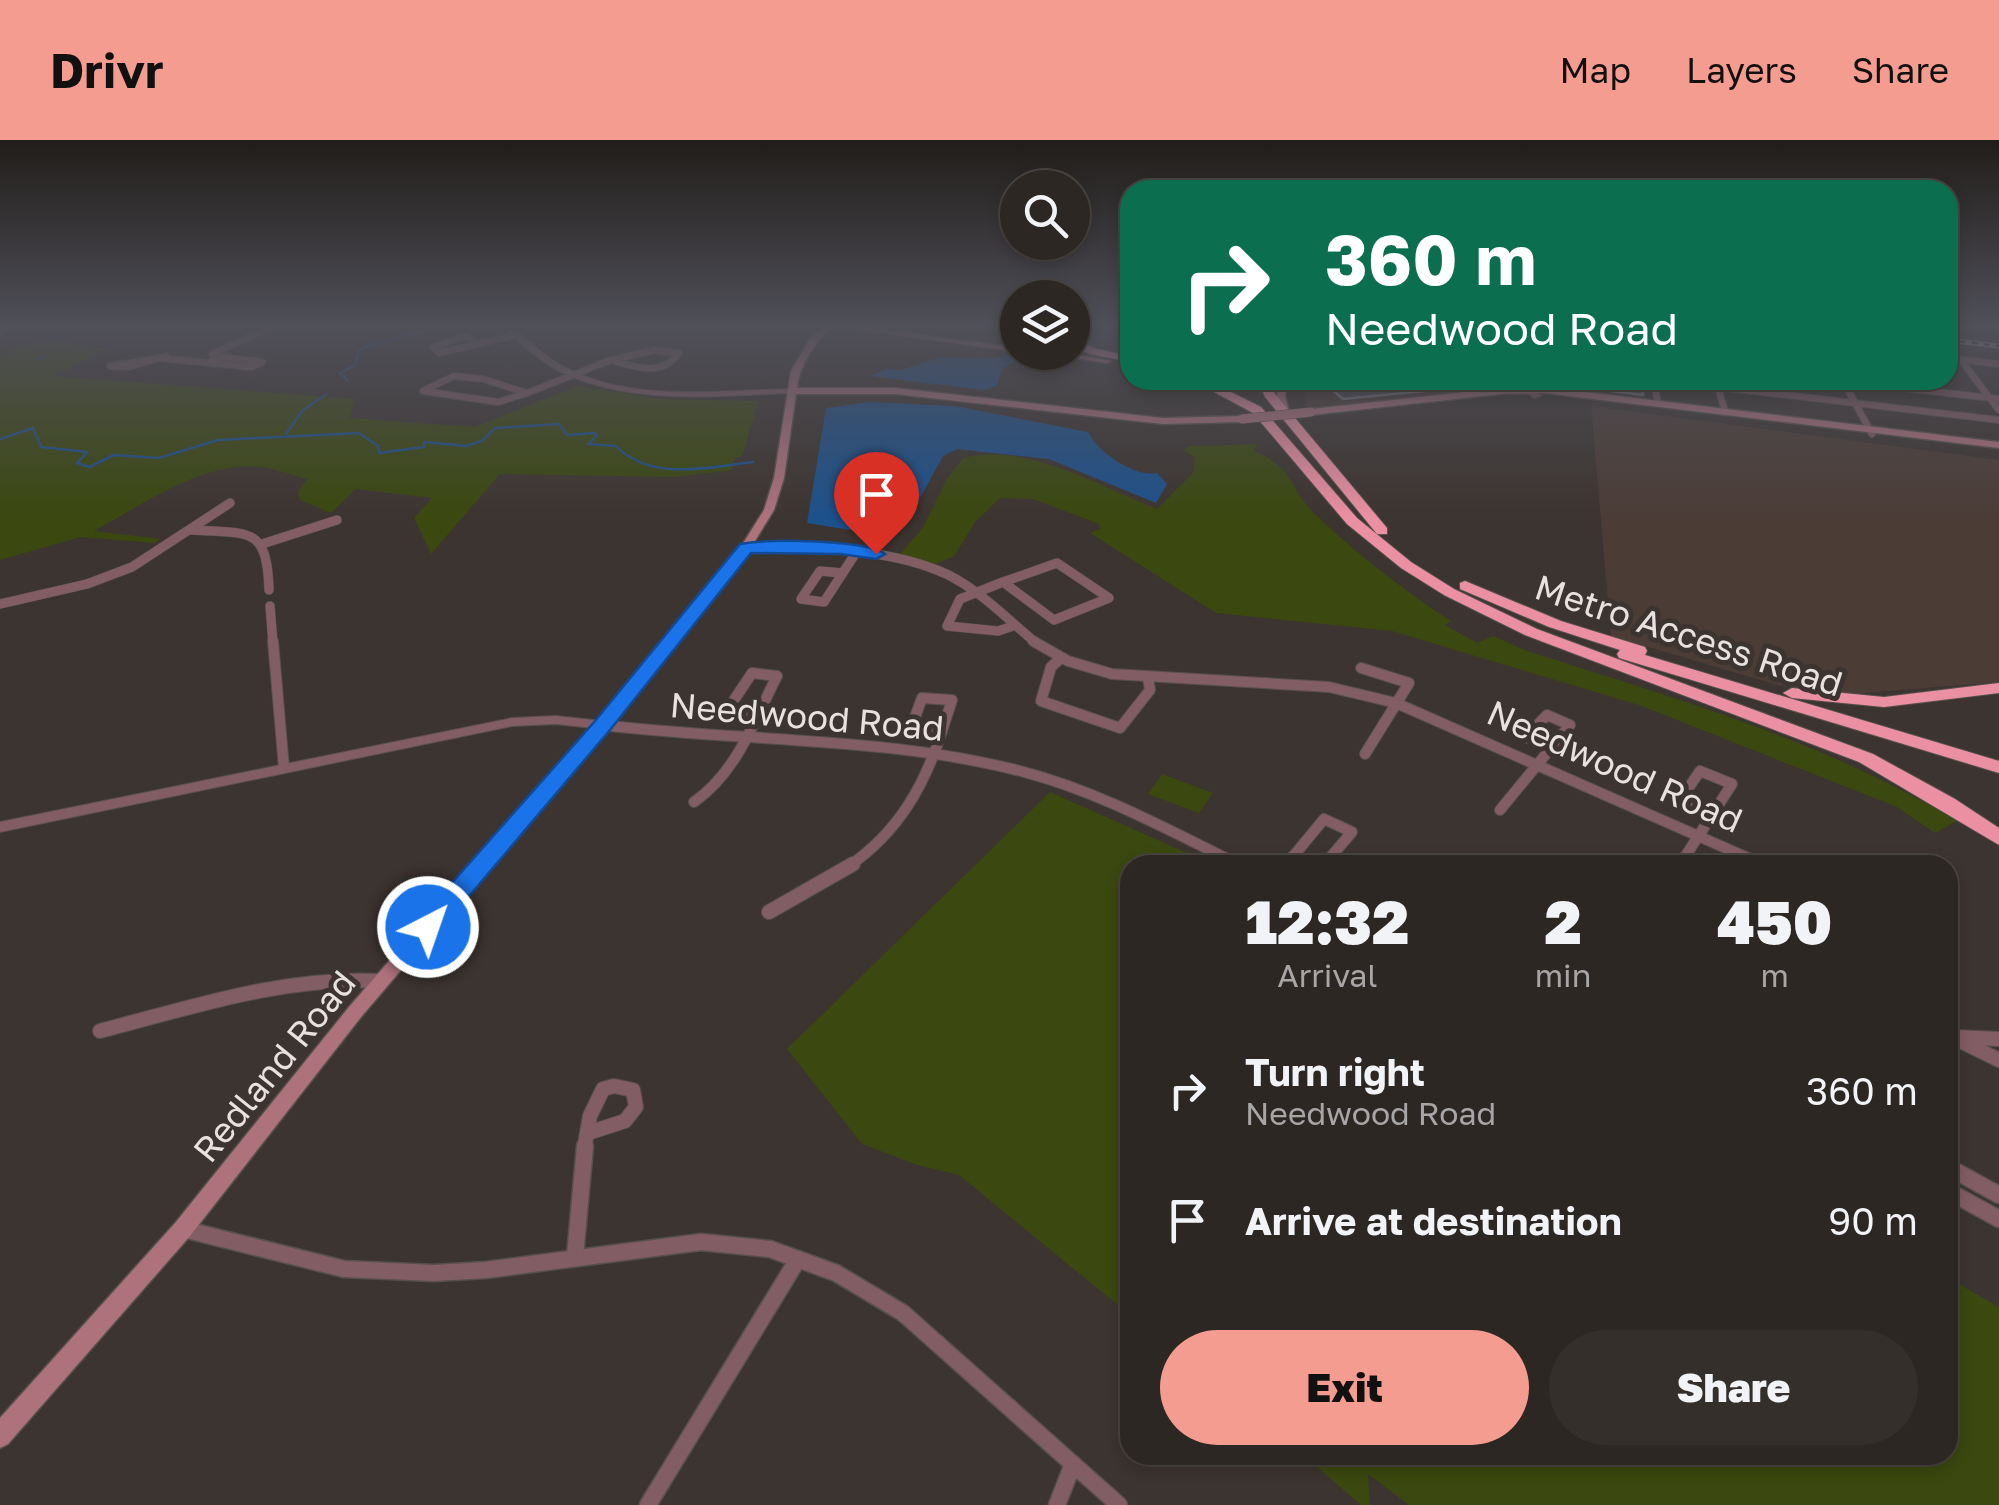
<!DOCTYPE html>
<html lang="en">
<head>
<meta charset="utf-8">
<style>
  body { margin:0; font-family:"Golos Text",sans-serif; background:#352f2c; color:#f1f3f6; height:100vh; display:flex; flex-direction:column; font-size:38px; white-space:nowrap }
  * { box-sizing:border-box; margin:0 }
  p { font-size:32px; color:#a7a5a6 }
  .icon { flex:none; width:55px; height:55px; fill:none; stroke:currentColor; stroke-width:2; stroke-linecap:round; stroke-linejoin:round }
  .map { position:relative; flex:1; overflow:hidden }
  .panel { position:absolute; left:1120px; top:715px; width:838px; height:610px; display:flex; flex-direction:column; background:#2d2724; border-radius:30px; box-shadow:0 5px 15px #0003,0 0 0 2px #484441 }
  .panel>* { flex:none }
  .hud { position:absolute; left:1120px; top:40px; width:838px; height:210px; border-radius:30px; box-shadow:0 5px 15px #0003,0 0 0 2px #484441; background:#0b6e4f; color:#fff; overflow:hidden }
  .fabs { position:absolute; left:1000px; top:30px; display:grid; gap:20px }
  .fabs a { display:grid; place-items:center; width:90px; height:90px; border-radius:50%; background:#2d2724; box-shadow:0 5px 15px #0003,0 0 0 2px #484441; font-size:50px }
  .pin { position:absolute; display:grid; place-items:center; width:85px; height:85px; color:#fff; margin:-102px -42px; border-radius:50% 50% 50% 0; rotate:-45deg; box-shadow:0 0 10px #0007 }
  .pin .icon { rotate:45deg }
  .me { position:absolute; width:110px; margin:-55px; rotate:41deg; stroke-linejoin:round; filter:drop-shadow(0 0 8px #0008) }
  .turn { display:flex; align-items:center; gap:35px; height:210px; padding:0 40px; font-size:45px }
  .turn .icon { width:130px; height:130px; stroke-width:2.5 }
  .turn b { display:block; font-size:70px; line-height:85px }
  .eta { display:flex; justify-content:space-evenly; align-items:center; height:170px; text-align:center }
  .eta b { font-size:60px; font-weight:800; line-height:70px }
  .primary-button { display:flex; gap:20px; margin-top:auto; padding:20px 40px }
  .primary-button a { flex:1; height:115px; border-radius:60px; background:#f59c91; color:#111; font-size:40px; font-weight:800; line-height:115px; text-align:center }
  .primary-button a+a { background:#352f2c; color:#f1f3f6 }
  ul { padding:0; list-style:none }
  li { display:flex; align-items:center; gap:30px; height:130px; padding:0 40px }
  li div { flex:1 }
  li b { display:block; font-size:38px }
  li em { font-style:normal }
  header { display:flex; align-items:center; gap:60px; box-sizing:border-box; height:140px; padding:0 50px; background:#f59c91; color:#111 }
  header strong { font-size:48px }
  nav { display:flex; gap:55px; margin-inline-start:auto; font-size:35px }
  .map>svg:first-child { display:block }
</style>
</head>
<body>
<header>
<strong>Drivr</strong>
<nav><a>Map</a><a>Layers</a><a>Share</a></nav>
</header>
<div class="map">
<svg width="1999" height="1365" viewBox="0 0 1999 1365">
  <rect width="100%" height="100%" fill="#3c3430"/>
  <g fill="#4b3c36">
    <path d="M1312 240H1500L1510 247 1309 269 1304 255Z"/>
    <path d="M1591 266 1999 320V542L1851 554 1777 545 1611 496Z"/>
  </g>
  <g fill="#3b480f">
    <path d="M60 202 108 209 54 236 354 259 350 278 474 287 578 246 660 259 759 261 742 316 735 318 732 330 675 337 500 334 431 414 414 378 432 358 356 349 331 373 300 360 298 352 307 339C292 335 276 329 261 327 201 321 144 364 94 391L161 399 154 403 81 397 0 420V216L20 205Z"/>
    <path d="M1259 304 1253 310C1297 330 1287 347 1316 375 1357 414 1403 450 1451 481L1445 485 1477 503 1493 496 1527 511C1675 558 1824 601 1957 681L1935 693 1897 667 1639 565 1392 491 1216 473 1090 393 1100 389 1099 384 1033 359 1000 358 976 381 954 416 935 424 900 414 922 389 948 337 963 318C1028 302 1098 346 1157 369L1193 333 1195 318 1184 310 1189 306Z"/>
    <path d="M1162 634 1213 653 1199 673 1148 654Z"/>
    <path d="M1050 652 1214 725H1130V1175L959 1035 917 1025 862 1004 787 909Z"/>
    <path d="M1948 1138 1999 1167V1365H1409L1368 1334 1370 1365H1361L1303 1315H1948Z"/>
  </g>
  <g fill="#1d518c">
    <path d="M1013 214 1026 216 1002 229 997 246 984 250 871 236 886 229 901 230 942 217 988 219Z"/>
    <path d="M870 262 955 266 1088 292C1096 310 1134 338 1157 333L1167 344 1156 363 1049 319 957 309 943 316 914 369 888 396 807 383 826 268Z"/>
  </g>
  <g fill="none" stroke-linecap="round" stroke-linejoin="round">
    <g stroke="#1d518c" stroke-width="2.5">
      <path d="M1086 204 1105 194 1106 187"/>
      <path d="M39 219 44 216"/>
      <path d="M347 240 340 233 355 225 359 211 365 207 438 187"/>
      <path d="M286 294 303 270 327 254"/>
      <path d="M0 299 33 288 41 307 87 312 77 323 89 327 114 315 159 318 218 300 359 293 378 306 379 313 424 307V302L466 306 482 301 495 288 559 284 567 295 594 293 597 295 588 304 616 306C651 342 708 327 753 322"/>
    </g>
  </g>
  <g fill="#4c474e" stroke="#807b83" stroke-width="2.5">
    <path d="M1320 240H1356L1353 247 1401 243 1399 240H1454V248L1343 259Z"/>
    <path d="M1577 240H1640L1643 255 1577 247Z"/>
  </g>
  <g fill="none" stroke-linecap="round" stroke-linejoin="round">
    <g stroke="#57504c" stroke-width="8">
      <g id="minor-far4">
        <path d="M283 187H309"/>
        <path d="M0 192 6 187"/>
        <path d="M477 204 466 196 433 207 439 213 516 195"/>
        <path d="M655 210 679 213C663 237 634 227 611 220Z"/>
        <path d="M212 214 272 187"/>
        <path d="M159 218 129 227 110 226Z"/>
        <path d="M159 218 166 216"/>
        <path d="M159 218 251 227 262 222 222 217 211 221"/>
        <path d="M1948 218 1999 224"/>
        <path d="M1960 219 1999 270"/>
        <path d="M454 236 483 239 527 253 498 262 423 251Z"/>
        <path d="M1653 240 1658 262"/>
        <path d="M1836 240 1999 259"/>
        <path d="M1716 241 1725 271"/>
        <path d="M1843 241 1872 294"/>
        <path d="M1718 247 1999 280"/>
        <path d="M527 253 611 220"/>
      </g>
    </g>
    <g stroke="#57504c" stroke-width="10">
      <g id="minor-far3">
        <path d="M192 390C249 394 267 385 269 450"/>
        <path d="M262 404 337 380"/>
        <path d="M746 407C809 409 877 406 937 430 974 444 1006 478 1036 503"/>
        <path d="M1057 423 1109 458 1054 480 1003 442Z"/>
        <path d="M842 433 820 431 801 459 824 462 857 411"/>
        <path d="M1003 442 960 459 947 486 998 491 1013 486"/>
        <path d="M0 464 87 444 132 427 230 363"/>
        <path d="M270 466 273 503"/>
      </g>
    </g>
    <g stroke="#57504c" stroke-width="12">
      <g id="minor-far2">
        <path d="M273 501 284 628"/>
        <path d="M1033 501 1068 521 1112 534 1329 547 1396 563 1764 725"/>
        <path d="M1061 518 1051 527 1041 561 1120 588 1150 550 1148 538"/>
        <path d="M1361 528 1409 543 1365 614"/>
        <path d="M922 558 952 560 942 591 911 588Z"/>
        <path d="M602 585C741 602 888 596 1024 632 1100 652 1170 691 1240 725"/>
        <path d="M694 662C737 632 754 581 777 536L752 533 726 572 756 575"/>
        <path d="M1500 670 1570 585 1547 575 1526 597 1551 608"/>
        <path d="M1293 716 1312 725"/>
        <path d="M1286 725 1324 679 1352 692 1324 725"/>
        <path d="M1684 725 1681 723 1732 644 1700 631 1679 662 1710 676"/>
        <path d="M849 726C898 692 924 647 942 591"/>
      </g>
    </g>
    <g stroke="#57504c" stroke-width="16">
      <g id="minor-far1">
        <path d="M1948 770 1952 773H1948"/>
        <path d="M769 772 853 724"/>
        <path d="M100 891C193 867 284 836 381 841"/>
        <path d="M1948 895 1999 920"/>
        <path d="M1955 897 1999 899"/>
        <path d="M584 1009 590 976 603 949 614 946 633 950 636 967 625 981 588 993"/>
      </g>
    </g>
    <g stroke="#57504c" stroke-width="19">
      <g id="minor">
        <path d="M1948 1027 1999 1055"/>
        <path d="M1948 1051 1999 1079"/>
        <path d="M183 1089 344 1129 434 1133 486 1130 701 1102 770 1109 836 1133 903 1173 1119 1365"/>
        <path d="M575 1116 585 1006"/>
        <path d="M648 1365 798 1119"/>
        <path d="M1057 1365 1073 1324"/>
      </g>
    </g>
    <g stroke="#57504c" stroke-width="2">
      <g id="tertiary">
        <path d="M502 187C518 187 539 212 554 221 565 228 577 233 589 238 653 260 727 250 793 249L797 251 793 253C715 256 629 266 557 230 537 219 519 202 502 187Z"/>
        <path d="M1509 240H1518L1541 256 1534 258Z"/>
        <path d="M556 576 602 581 608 585 602 589 556 584 512 586 0 692V682L512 578Z"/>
      </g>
    </g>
    <g stroke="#57504c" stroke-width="3">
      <g id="secondary">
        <path d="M823 187H831C814 206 800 223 797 248H895L1163 278 1242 276 1247 279 1242 282 1163 284 895 254H796L784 338 774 370 750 409 607 588 361 877 190 1096 8 1304 0 1308V1278L176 1082 349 867 597 582 742 405 764 370 774 338 791 231 809 200Z"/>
        <path d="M841 187H862L1018 208V212Z"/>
        <path d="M1036 212H1062L1111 221 1107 223Z"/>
        <path d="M1279 240H1287L1285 256 1289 271 1285 274 1281 271 1277 256Z"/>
        <path d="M1544 247 1999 302V308L1544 253 1501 254 1311 275 1307 272 1311 269 1501 248Z"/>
      </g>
    </g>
    <g stroke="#57504c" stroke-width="2">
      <g id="motorway">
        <path d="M1072 199 1097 209 1130 216V222L1090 214 1072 206Z"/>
        <path d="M1192 240H1207L1261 267 1357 378 1411 422 1454 449 1537 489 1873 614 1955 659 1999 688V705L1859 622 1525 495 1444 455 1401 428 1347 384 1253 273Z"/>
        <path d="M1258 240H1270L1275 254 1387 388V394H1377L1265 257Z"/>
        <path d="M1465 441 1561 481 1645 507 1647 511 1645 515 1999 621V633L1619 518 1617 514 1620 510 1549 487 1460 449V443Z"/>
        <path d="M1999 543V553L1884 567 1792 558 1783 553 1792 548 1884 557Z"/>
      </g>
    </g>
    <use href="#minor-far4" stroke="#835d64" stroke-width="6"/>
    <use href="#minor-far3" stroke="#835d64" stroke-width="9"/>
    <use href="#minor-far2" stroke="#835d64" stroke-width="10"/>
    <use href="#minor-far1" stroke="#835d64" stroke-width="14"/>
    <use href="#minor" stroke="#835d64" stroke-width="16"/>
    <use href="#tertiary" fill="#835d64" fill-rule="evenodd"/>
    <use href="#secondary" fill="#ae727d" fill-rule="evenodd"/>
    <use href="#motorway" fill="#eb90a2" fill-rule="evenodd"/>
    <g stroke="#bab4b2" stroke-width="5">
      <path id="rail" d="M1948 200 1999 206"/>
    </g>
    <use href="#rail" stroke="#3c3430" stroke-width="2.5" stroke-dasharray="6" stroke-linecap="butt"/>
    <g stroke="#57504c" stroke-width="10" stroke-linecap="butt">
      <path id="secondary-bridge" d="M1242 279 1311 272"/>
    </g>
    <use href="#secondary-bridge" stroke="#ae727d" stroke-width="9"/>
  </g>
  <linearGradient id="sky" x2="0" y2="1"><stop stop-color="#211d1a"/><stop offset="0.49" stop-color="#505059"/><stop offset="1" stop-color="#505059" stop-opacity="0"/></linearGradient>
  <rect width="1999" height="378" fill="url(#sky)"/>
  <path fill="#1a73e8" stroke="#114b97" stroke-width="2.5" d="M740 404C768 399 864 399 885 414L876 419 841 414 751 413 610 590 437 794H419L415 787 419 780 595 581Z"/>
  <g text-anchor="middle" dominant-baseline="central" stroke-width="10" stroke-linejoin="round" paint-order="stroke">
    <g font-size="35" fill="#e7e2e0" stroke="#3c3430">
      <text transform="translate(1689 495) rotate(18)">Metro Access Road</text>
      <text transform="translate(807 576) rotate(5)">Needwood Road</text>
      <text transform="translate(1615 626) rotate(24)">Needwood Road</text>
      <text transform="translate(274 926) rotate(-51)">Redland Road</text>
    </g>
  </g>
</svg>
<div class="fabs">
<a><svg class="icon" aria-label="search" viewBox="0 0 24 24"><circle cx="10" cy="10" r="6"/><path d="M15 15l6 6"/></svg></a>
<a><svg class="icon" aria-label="layers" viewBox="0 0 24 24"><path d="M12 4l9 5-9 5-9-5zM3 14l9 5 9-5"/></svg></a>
</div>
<div class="pin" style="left:876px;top:414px;background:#d93025"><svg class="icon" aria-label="arrive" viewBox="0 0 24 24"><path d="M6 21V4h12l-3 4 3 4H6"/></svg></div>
<svg class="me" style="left:428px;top:787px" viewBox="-20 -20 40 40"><circle r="17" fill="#1a73e8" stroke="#fff" stroke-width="3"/><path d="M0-11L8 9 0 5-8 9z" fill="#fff"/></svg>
<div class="hud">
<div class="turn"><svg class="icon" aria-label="right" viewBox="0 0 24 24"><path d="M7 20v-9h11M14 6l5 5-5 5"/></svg><div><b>360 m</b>Needwood Road</div></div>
</div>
<section class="panel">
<div class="eta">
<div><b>12:32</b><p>Arrival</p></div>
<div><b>2</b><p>min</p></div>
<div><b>450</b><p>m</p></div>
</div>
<ul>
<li><svg class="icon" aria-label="right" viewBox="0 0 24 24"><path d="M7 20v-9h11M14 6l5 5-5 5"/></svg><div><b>Turn right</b><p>Needwood Road</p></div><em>360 m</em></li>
<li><svg class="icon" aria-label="arrive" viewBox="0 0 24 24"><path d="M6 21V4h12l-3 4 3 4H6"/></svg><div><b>Arrive at destination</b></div><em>90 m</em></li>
</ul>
<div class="primary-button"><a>Exit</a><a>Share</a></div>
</section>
</div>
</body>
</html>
